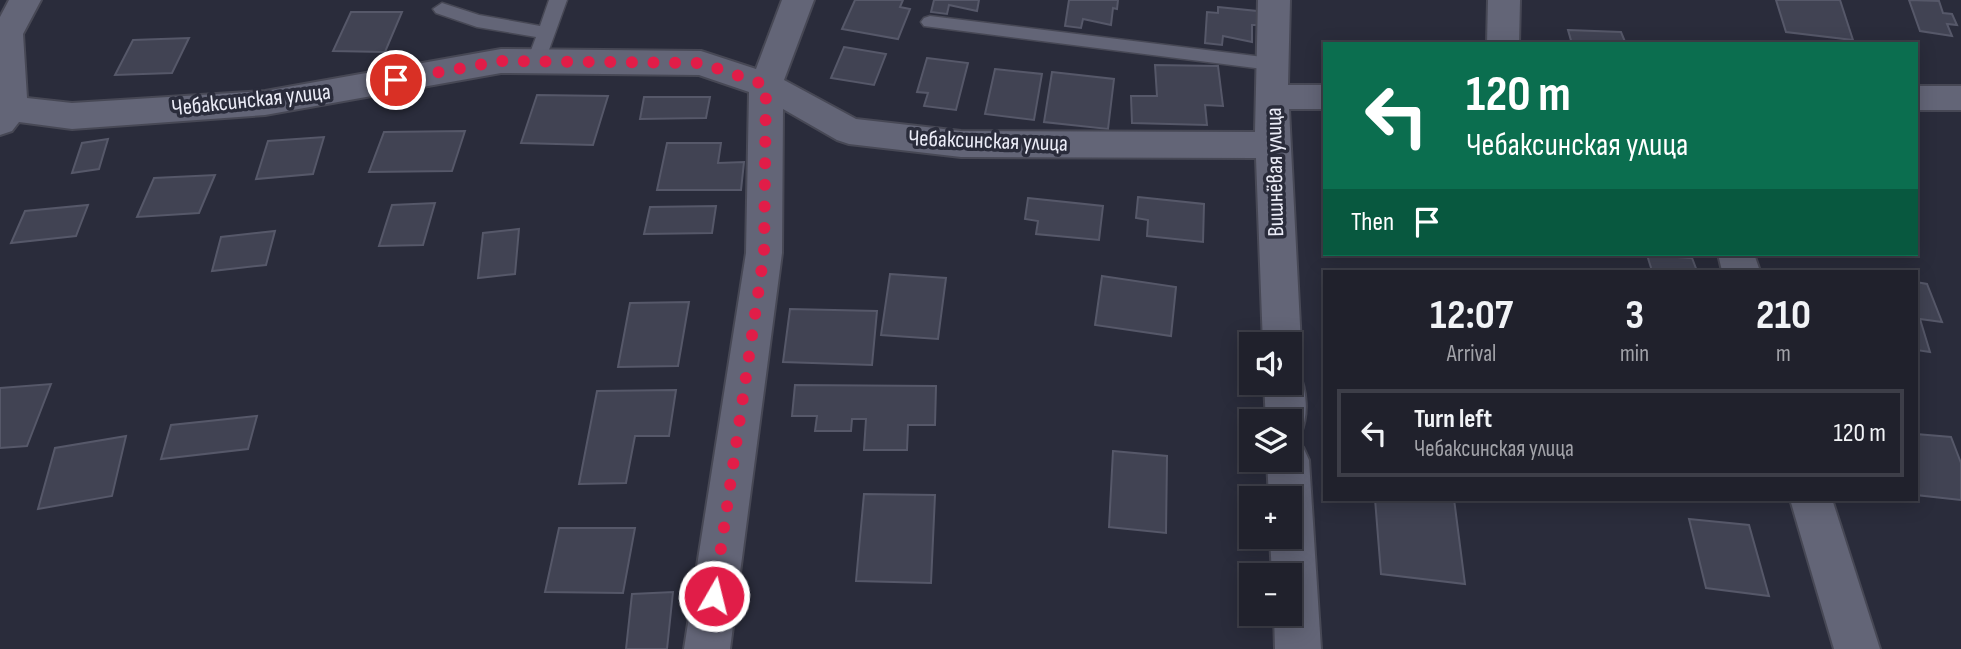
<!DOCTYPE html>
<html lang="en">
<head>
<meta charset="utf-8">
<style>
  body { margin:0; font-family:"Sofia Sans Condensed",sans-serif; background:#282934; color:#f1f3f6; height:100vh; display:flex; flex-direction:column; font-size:26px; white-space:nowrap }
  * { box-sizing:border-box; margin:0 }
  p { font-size:23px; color:#a2a3a9 }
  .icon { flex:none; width:38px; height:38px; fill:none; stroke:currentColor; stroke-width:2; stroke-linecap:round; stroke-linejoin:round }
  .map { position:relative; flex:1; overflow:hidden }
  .drawer { position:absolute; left:1323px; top:270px; width:595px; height:231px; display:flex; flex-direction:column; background:#20212c; border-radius:0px; box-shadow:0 4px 18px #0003,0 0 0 2px #3d3e48 }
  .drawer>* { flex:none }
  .banner { position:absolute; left:1323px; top:42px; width:595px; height:214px; border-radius:0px; box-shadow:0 4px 18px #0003,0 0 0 2px #3d3e48; background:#0b6e4f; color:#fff; overflow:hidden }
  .fabs { position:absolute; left:1239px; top:332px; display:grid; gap:14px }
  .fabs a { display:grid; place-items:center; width:63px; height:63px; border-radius:0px; background:#20212c; box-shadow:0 4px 18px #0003,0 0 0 2px #3d3e48; font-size:35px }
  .pin { position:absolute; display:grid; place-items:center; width:60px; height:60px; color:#fff; margin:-30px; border:4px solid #fff; border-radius:50%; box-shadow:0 2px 7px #0007 }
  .me { position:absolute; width:77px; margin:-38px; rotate:8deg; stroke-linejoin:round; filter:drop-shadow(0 0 5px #0008) }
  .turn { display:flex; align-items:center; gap:24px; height:147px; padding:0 28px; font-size:32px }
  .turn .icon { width:91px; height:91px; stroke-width:2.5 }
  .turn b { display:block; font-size:49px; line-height:60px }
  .then { display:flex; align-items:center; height:66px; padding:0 28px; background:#0003; gap:14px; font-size:26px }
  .eta { display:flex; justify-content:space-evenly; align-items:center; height:119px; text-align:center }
  .eta b { font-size:42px; font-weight:700; line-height:49px }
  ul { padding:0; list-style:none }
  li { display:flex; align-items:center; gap:21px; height:88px; margin:0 14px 10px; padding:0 14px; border:4px solid #3d3e48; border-radius:0px }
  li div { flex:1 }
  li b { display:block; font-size:26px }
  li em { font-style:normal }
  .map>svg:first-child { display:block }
</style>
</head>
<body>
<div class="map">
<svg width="1961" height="649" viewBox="0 0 1961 649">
  <rect width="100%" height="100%" fill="#2a2c3b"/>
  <g fill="#414353" stroke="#565869" stroke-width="2">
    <path d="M855 0H903L900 7 910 9 898 39 842 29Z"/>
    <path d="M934 0H979L977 11 949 5 947 14 931 12Z"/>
    <path d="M1069 0H1118L1117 9 1113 8 1111 25 1083 19 1081 28 1065 26Z"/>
    <path d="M1776 0H1840L1853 40 1786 32Z"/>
    <path d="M1909 0 1939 1 1943 13 1952 14 1957 25 1947 24 1952 36 1920 31Z"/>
    <path d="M1218 7 1257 11V25H1252V42L1223 36 1222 45 1205 43 1207 12 1218 13Z"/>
    <path d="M351 12H402L385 52 333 51Z"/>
    <path d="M1568 30 1621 32 1626 44H1572Z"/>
    <path d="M189 38 172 73 115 75 133 40Z"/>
    <path d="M844 47 886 54 874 85 831 78Z"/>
    <path d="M927 58 968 63 956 110 924 106 928 93 917 92Z"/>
    <path d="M1155 65 1218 66 1223 106 1205 105 1207 125 1132 123 1131 96H1157Z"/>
    <path d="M995 69 1042 74 1034 120 985 114Z"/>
    <path d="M1052 72 1114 79 1108 129 1044 122Z"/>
    <path d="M537 95 608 96 593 145 521 143Z"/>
    <path d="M644 97H710L706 118 640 119Z"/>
    <path d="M465 131 452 171 369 172 384 132Z"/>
    <path d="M324 137 313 174 256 179 268 141Z"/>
    <path d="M108 139 99 169 72 173 82 143Z"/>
    <path d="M667 143H721L718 163 744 162 741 190H657Z"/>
    <path d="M215 175 199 213 137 217 154 178Z"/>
    <path d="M1138 197 1204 204 1203 242 1147 236 1148 220 1136 218Z"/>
    <path d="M1028 198 1103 206 1099 240 1036 234 1038 221 1025 219Z"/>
    <path d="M435 203 423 245 379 246 392 205Z"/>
    <path d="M88 205 76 236 11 243 25 211Z"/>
    <path d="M716 206 712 233 644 234 650 207Z"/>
    <path d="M519 229 515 274 478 278 483 233Z"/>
    <path d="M275 231 266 265 212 271 221 237Z"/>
    <path d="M1647 255 1692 258 1697 271H1652Z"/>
    <path d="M890 274 946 278 938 339 881 335Z"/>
    <path d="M1102 276 1176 287 1171 336 1095 325Z"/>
    <path d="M1916 282 1927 284 1942 322 1920 319 1930 352 1916 350Z"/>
    <path d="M689 302 678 366 618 367 630 303Z"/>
    <path d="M790 309 877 311 872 365 783 362Z"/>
    <path d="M51 384 27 446 0 448V388Z"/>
    <path d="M795 385 936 386 935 425H908L907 450H864L866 419H852L851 431H815L817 416H792Z"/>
    <path d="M676 390 669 436H635L626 483 579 484 597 391Z"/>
    <path d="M257 416 248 449 161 459 171 425Z"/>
    <path d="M1916 434 1951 437 1961 463V500L1916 495Z"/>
    <path d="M126 436 112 496 38 509 55 448Z"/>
    <path d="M1113 451 1167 456 1166 533 1109 527Z"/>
    <path d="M864 494 935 495 931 583 856 581Z"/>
    <path d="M1375 499H1454L1465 584 1381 574Z"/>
    <path d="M1689 519 1749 525 1769 596 1706 588Z"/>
    <path d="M559 528H635L623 593 545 592Z"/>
    <path d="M673 592 667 649H626L632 594Z"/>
  </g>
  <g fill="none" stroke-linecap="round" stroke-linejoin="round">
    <g stroke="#474855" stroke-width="3">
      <g id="lane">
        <path d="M549 0H567L545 61 542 66H530L527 61 536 37 477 27 436 13 433 9 442 3 479 15 540 26Z"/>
        <path d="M930 16 1271 58 1277 59 1280 64 1277 69 1271 70 924 26 921 22 924 18Z"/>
      </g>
    </g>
    <g stroke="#474855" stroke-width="4">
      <g id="street">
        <path d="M9 0H41L23 34 27 98 72 103 265 91 501 49 701 51 756 69 782 0H814L784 80 856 119 961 131 1255 132 1258 0H1290L1288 85H1325V109H1289L1301 345 1296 357 1290 359V345H1263L1256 158 961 157 849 144 837 140 783 109 782 253 730 649H684L746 253 749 92 699 75 501 73 265 115 72 129 19 122 12 131 0 135V17Z"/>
        <path d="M1488 0H1520L1519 44H1487Z"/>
        <rect x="1916" y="86" width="45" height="24"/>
        <path d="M1718 254H1754L1760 271H1722Z"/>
        <path d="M1290 368 1298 371C1307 390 1309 415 1300 435L1290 439V422H1266L1264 383H1290Z"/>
        <path d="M1290 442 1303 447 1309 460 1321 649H1275L1274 614H1290V576H1272L1270 537H1290V499H1269L1267 460H1290Z"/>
        <path d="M1790 499H1832L1880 649H1834Z"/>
      </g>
    </g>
    <use href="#lane" fill="#636577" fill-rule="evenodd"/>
    <use href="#street" fill="#636577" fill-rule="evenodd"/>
  </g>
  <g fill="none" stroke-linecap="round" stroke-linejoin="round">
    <path stroke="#e11d48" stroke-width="12" stroke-dasharray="0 21.6" d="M396 80 501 61 701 63 766 85 764 253 714 596"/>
  </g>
  <g text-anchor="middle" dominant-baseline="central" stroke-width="7" stroke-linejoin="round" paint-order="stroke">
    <g font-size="23" fill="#ebecf7" stroke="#2a2c3b">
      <text transform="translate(251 100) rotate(-6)">Чебаксинская улица</text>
      <text transform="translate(988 141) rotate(2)">Чебаксинская улица</text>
      <text transform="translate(1275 172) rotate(-91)">Вишнёвая улица</text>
    </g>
  </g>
</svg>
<div class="fabs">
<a><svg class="icon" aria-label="sound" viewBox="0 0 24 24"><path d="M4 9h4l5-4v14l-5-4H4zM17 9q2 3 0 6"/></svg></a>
<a><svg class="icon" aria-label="layers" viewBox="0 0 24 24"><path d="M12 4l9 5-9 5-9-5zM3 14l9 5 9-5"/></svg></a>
<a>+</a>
<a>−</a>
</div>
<div class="pin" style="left:396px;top:80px;background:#d93025"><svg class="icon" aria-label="arrive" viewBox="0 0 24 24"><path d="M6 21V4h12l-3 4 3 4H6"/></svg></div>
<svg class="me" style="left:714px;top:596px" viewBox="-20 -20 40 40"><circle r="17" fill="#e11d48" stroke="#fff" stroke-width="3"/><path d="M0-11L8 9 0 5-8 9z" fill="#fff"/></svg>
<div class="banner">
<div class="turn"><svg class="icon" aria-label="left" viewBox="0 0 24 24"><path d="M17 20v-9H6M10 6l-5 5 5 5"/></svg><div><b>120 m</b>Чебаксинская улица</div></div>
<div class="then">Then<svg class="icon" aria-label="arrive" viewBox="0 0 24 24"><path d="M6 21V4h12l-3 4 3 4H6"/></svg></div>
</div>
<section class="drawer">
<div class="eta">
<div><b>12:07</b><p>Arrival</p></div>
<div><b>3</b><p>min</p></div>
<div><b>210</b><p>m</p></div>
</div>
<ul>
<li><svg class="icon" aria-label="left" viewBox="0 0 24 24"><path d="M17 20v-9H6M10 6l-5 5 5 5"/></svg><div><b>Turn left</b><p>Чебаксинская улица</p></div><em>120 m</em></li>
</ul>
</section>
</div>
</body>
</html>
